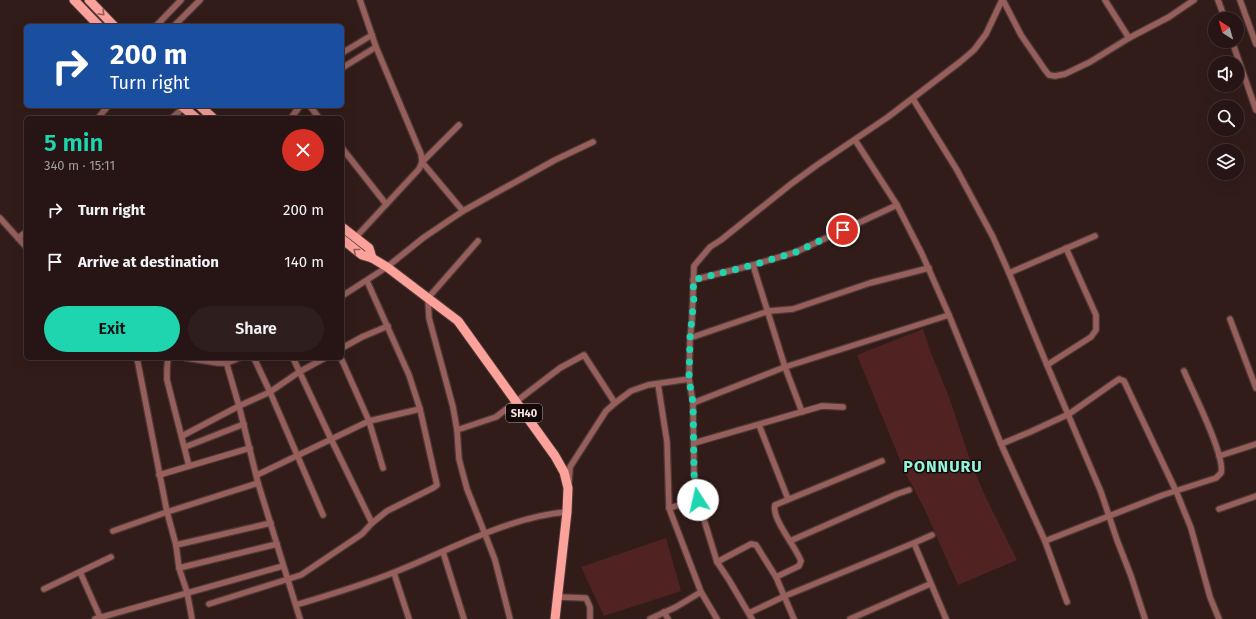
<!DOCTYPE html>
<html lang="en">
<head>
<meta charset="utf-8">
<style>
  body { margin:0; font-family:"Fira Sans",sans-serif; background:#2e1e1d; color:#f1f3f6; height:100vh; display:flex; flex-direction:column; font-size:15px; white-space:nowrap }
  * { box-sizing:border-box; margin:0 }
  p { font-size:13px; color:#a49fa0 }
  .icon { flex:none; width:22px; height:22px; fill:none; stroke:currentColor; stroke-width:2; stroke-linecap:round; stroke-linejoin:round }
  .map { position:relative; flex:1; overflow:hidden }
  .panel { position:absolute; left:24px; top:116px; width:320px; height:244px; display:flex; flex-direction:column; background:#261514; border-radius:6px; box-shadow:0 4px 16px #0002,0 0 0 1px #423434 }
  .panel>* { flex:none }
  .guide { position:absolute; left:24px; top:24px; width:320px; height:84px; border-radius:6px; box-shadow:0 4px 16px #0002,0 0 0 1px #423434; background:#1a4fa0; color:#fff; overflow:hidden }
  .needle { width:26px; rotate:323deg }
  .tools { position:absolute; left:1208px; top:12px; display:grid; gap:8px }
  .tools a { display:grid; place-items:center; width:36px; height:36px; border-radius:50%; background:#261514; box-shadow:0 4px 16px #0002,0 0 0 1px #423434; font-size:20px }
  .pin { position:absolute; display:grid; place-items:center; width:34px; height:34px; color:#fff; margin:-17px; border:2px solid #fff; border-radius:50%; box-shadow:0 1px 4px #0007 }
  .me { position:absolute; width:44px; margin:-22px; rotate:350deg; stroke-linejoin:round; filter:drop-shadow(0 0 3px #0008) }
  .turn { display:flex; align-items:center; gap:14px; height:84px; padding:0 20px; font-size:18px }
  .turn .icon { width:52px; height:52px; stroke-width:2.5 }
  .turn b { display:block; font-size:28px; line-height:34px }
  .round { display:grid; place-items:center; flex:none; width:42px; height:42px; border-radius:21px; background:#2e1e1d }
  .summary { display:flex; align-items:center; justify-content:space-between; height:68px; padding:0 20px }
  h1 { font-size:24px; font-weight:600; line-height:30px; color:#1ed5b0 }
  .button { display:flex; gap:8px; margin-top:auto; padding:8px 20px }
  .button a { flex:1; height:46px; border-radius:24px; background:#1ed5b0; color:#111; font-size:16px; font-weight:600; line-height:46px; text-align:center }
  .button a+a { background:#2e1e1d; color:#f1f3f6 }
  ul { padding:0; list-style:none }
  li { display:flex; align-items:center; gap:12px; height:52px; padding:0 20px }
  li div { flex:1 }
  li b { display:block; font-size:15px }
  li em { font-style:normal }
  .map>svg:first-child { display:block }
</style>
</head>
<body>
<div class="map">
<svg width="1256" height="619" viewBox="0 0 1256 619">
  <rect width="100%" height="100%" fill="#321c1a"/>
  <g fill="#502322">
    <path d="M923 329 931 353 949 397 972 466 987 500 1017 560 958 585 924 508 905 472 857 355Z"/>
    <path d="M666 538 681 591 604 616 581 567Z"/>
  </g>
  <g fill="none" stroke-linecap="round" stroke-linejoin="round">
    <g stroke="#4d3836" stroke-width="8">
      <g id="minor">
        <path d="M1003 0 1021 35 1045 70 1049 75 1055 76 1065 74 1090 62 1129 38 1169 17 1194 0"/>
        <path d="M1105 0 1129 38"/>
        <path d="M1218 0 1225 19"/>
        <path d="M1240 0 1256 44"/>
        <path d="M156 26 181 0"/>
        <path d="M174 26 200 0"/>
        <path d="M1232 41 1256 110"/>
        <path d="M342 53 372 35"/>
        <path d="M342 68 376 47"/>
        <path d="M913 99 957 170 993 237 1009 273 1047 365 1101 492 1117 540 1131 576 1145 619"/>
        <path d="M310 106 319 118"/>
        <path d="M98 118 108 106"/>
        <path d="M172 118 184 107"/>
        <path d="M291 118 300 106"/>
        <path d="M459 125 422 162 463 211"/>
        <path d="M855 140 897 205 922 254 949 315 1001 444 1045 541 1067 602"/>
        <path d="M342 148 386 204"/>
        <path d="M0 218 26 247"/>
        <path d="M356 237 419 169 422 162 421 154 376 47 360 0"/>
        <path d="M18 238 26 232"/>
        <path d="M478 241 428 298 429 318 453 407 457 430 459 459 467 489 485 534 495 560 510 619"/>
        <path d="M753 265 785 367 802 412"/>
        <path d="M1009 273 1095 236"/>
        <path d="M693 280 753 265 796 252 897 205"/>
        <path d="M342 296 387 267 423 238 463 211 555 160 593 142"/>
        <path d="M1230 319 1256 388"/>
        <path d="M690 338 769 311 793 309 870 283 929 268"/>
        <path d="M342 348 362 337 388 326"/>
        <path d="M137 358 167 512 176 545 179 568 187 592 192 619"/>
        <path d="M168 358 167 368V380L189 466"/>
        <path d="M186 358 218 363H227L239 358"/>
        <path d="M225 358 239 406 258 483 300 619"/>
        <path d="M254 358 270 392 323 515"/>
        <path d="M293 358 331 439 372 523"/>
        <path d="M341 358 369 421 383 468"/>
        <path d="M1047 365 1091 337 1096 330V315L1066 248"/>
        <path d="M658 384 667 442 669 508 701 592 717 619"/>
        <path d="M693 403 785 367 949 315"/>
        <path d="M759 425 788 499"/>
        <path d="M457 430 496 417 560 368 584 355 615 403"/>
        <path d="M182 436 239 406 270 392 299 372 325 358"/>
        <path d="M694 443 822 406 843 407"/>
        <path d="M1001 444 1030 432 1069 414 1119 379 1124 381 1176 491 1191 528 1210 597 1219 619"/>
        <path d="M185 447 244 424"/>
        <path d="M1219 456 1256 444"/>
        <path d="M159 475 250 448"/>
        <path d="M257 475 369 421 420 409"/>
        <path d="M569 482 570 467 606 411 615 403 631 391 648 385 689 379"/>
        <path d="M669 508 698 500"/>
        <path d="M1219 509 1256 496"/>
        <path d="M113 531 167 512 258 483"/>
        <path d="M790 541 897 494 909 490"/>
        <path d="M1045 541 1163 495 1216 478 1221 473C1226 457 1192 390 1184 371"/>
        <path d="M914 543 946 619"/>
        <path d="M176 545 271 523"/>
        <path d="M443 552 464 619"/>
        <path d="M717 562 751 544 756 545 776 577 794 619"/>
        <path d="M179 568 277 544"/>
        <path d="M80 572 100 617"/>
        <path d="M394 573 409 619"/>
        <path d="M776 577 799 566 801 561C796 547 771 518 775 505L882 461"/>
        <path d="M44 589 111 557"/>
        <path d="M557 597 586 598 590 607V619"/>
        <path d="M209 604 301 575 362 534 372 523 387 511 433 488 437 485 420 409 409 375 367 281"/>
        <path d="M296 605C329 595 363 585 395 572 448 551 510 516 567 512"/>
        <path d="M664 612 668 619"/>
        <path d="M749 613 785 596 914 543 932 535"/>
        <path d="M95 619 283 566"/>
        <path d="M650 619 676 607 701 592"/>
        <path d="M752 619 729 580 717 562 698 500 694 474 693 403 689 379 690 338 692 320 694 266 710 247 721 240 791 184 817 165 888 117 960 62 974 50 986 34 1002 0"/>
        <path d="M850 619 930 584"/>
      </g>
    </g>
    <g stroke="#4d3836" stroke-width="11">
      <g id="primary">
        <path d="M74 0 99 26"/>
        <path d="M89 0 114 26"/>
        <path d="M182 106 196 118"/>
        <path d="M200 106 213 118"/>
        <path d="M342 227 369 248 372 258"/>
        <path d="M342 239 362 255 372 258 387 267 458 321 555 456 564 472 568 488 567 512 555 619"/>
      </g>
    </g>
    <use href="#minor" stroke="#965f5b" stroke-width="5.5"/>
    <use href="#primary" stroke="#fda19b" stroke-width="9"/>
  </g>
  <defs><path id="oneway-chevron" d="M-2-3.5L2.5 0L-2 3.5" fill="none" stroke-width="1.6" stroke-linecap="round" stroke-linejoin="round"/></defs>
  <g stroke="#945d59">
    <use href="#oneway-chevron" transform="translate(102 13) rotate(45)"/>
    <use href="#oneway-chevron" transform="translate(356 251) rotate(-141)"/>
  </g>
  <g fill="none" stroke-linecap="round" stroke-linejoin="round">
    <path stroke="#1ed5b0" stroke-width="7" stroke-dasharray="0 12.6" d="M698 500 694 474 693 403 689 379 690 338 694 297 693 280 753 265 796 252 843 230"/>
  </g>
  <g text-anchor="middle" dominant-baseline="central" stroke-width="3" stroke-linejoin="round" paint-order="stroke">
    <rect fill="#130908" stroke="#b1a2a1" stroke-width="1" x="506" y="404" width="36" height="18" rx="3"/>
    <g font-size="11" font-weight="bold" fill="#f5e4e3">
      <text x="524" y="413">SH40</text>
    </g>
    <g font-size="16" font-weight="bold" letter-spacing="1" fill="#93f4d9" stroke="#130908">
      <text x="943" y="466">PONNURU</text>
    </g>
  </g>
</svg>
<div class="tools">
<a><svg class="needle" viewBox="-14 -14 28 28"><path d="M0-13l5 13h-10z" fill="#e53935"/><path d="M0 13l5-13h-10z" fill="#a49fa0"/></svg></a>
<a><svg class="icon" aria-label="sound" viewBox="0 0 24 24"><path d="M4 9h4l5-4v14l-5-4H4zM17 9q2 3 0 6"/></svg></a>
<a><svg class="icon" aria-label="search" viewBox="0 0 24 24"><circle cx="10" cy="10" r="6"/><path d="M15 15l6 6"/></svg></a>
<a><svg class="icon" aria-label="layers" viewBox="0 0 24 24"><path d="M12 4l9 5-9 5-9-5zM3 14l9 5 9-5"/></svg></a>
</div>
<div class="pin" style="left:843px;top:230px;background:#d93025"><svg class="icon" aria-label="arrive" viewBox="0 0 24 24"><path d="M6 21V4h12l-3 4 3 4H6"/></svg></div>
<svg class="me" style="left:698px;top:500px" viewBox="-20 -20 40 40"><circle r="19" fill="#fff"/><path d="M0-13L10 11 0 6-10 11z" fill="#1ed5b0"/></svg>
<div class="guide">
<div class="turn"><svg class="icon" aria-label="right" viewBox="0 0 24 24"><path d="M7 20v-9h11M14 6l5 5-5 5"/></svg><div><b>200 m</b>Turn right</div></div>
</div>
<section class="panel">
<div class="summary"><div><h1>5 min</h1><p>340 m · 15:11</p></div><a class="round" style="background:#d93025;color:#fff"><svg class="icon" aria-label="close" viewBox="0 0 24 24"><path d="M6 6l12 12M18 6L6 18"/></svg></a></div>
<ul>
<li><svg class="icon" aria-label="right" viewBox="0 0 24 24"><path d="M7 20v-9h11M14 6l5 5-5 5"/></svg><div><b>Turn right</b></div><em>200 m</em></li>
<li><svg class="icon" aria-label="arrive" viewBox="0 0 24 24"><path d="M6 21V4h12l-3 4 3 4H6"/></svg><div><b>Arrive at destination</b></div><em>140 m</em></li>
</ul>
<div class="button"><a>Exit</a><a>Share</a></div>
</section>
</div>
</body>
</html>
